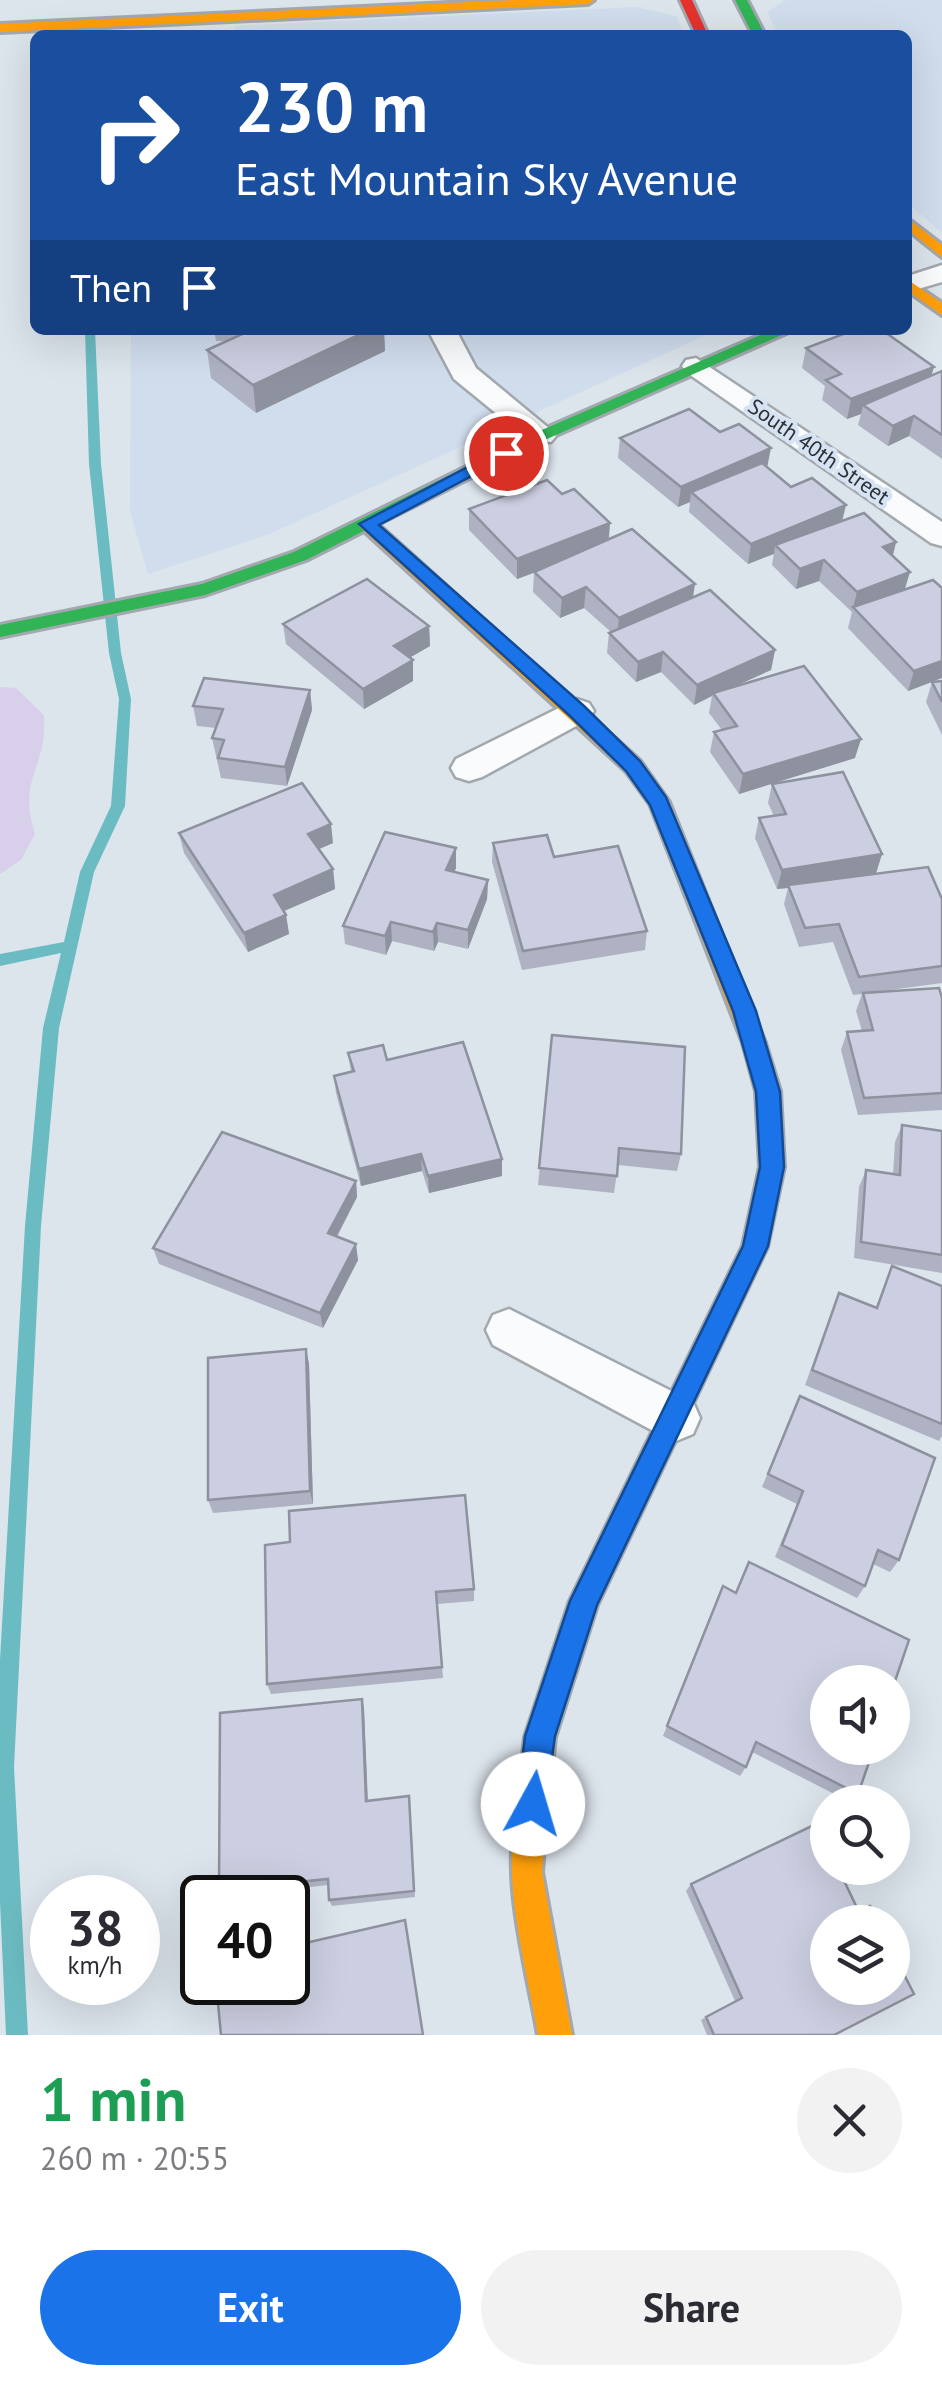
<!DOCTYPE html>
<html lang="en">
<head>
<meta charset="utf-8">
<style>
  body { margin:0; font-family:"PT Sans",sans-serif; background:#f2f2f3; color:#2b2b33; height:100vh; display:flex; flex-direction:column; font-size:38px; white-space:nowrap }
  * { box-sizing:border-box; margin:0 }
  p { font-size:32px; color:#7c7c81 }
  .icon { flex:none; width:55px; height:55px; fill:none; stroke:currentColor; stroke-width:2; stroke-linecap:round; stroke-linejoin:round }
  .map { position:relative; height:2035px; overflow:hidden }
  .sheet { display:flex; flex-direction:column; background:#fff; flex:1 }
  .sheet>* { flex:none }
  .top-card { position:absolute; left:30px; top:30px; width:882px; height:305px; border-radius:15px; box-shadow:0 10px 40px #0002; background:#1a4fa0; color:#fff; overflow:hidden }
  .fabs { position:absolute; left:810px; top:1665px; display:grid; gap:20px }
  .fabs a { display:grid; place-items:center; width:100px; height:100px; border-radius:50%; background:#fff; box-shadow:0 10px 40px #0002; font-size:50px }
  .speed { position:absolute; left:30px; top:1875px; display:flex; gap:20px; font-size:50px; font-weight:700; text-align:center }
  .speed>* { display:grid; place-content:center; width:130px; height:130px; border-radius:50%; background:#fff; box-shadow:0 10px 40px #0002; line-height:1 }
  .speed small { font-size:25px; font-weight:400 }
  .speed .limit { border:5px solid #111; border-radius:15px; background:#fff; color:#111 }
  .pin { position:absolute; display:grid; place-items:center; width:85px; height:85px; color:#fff; margin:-42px; border:5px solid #fff; border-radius:50%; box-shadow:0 2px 10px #0007 }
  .me { position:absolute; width:110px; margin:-55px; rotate:6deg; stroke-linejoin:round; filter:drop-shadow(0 0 8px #0008) }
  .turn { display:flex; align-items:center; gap:35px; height:210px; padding:0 40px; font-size:45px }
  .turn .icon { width:130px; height:130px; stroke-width:2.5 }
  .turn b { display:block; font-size:70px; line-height:85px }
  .then { display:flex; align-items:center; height:95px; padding:0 40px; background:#0003; gap:20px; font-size:38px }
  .round { display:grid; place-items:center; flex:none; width:105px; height:105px; border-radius:52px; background:#f2f2f3 }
  .head { display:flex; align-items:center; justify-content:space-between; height:170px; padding:0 40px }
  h1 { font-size:60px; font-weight:800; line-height:75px; color:#1e9e55 }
  .cta { display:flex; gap:20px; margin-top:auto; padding:20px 40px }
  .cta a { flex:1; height:115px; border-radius:60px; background:#1a73e8; color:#fff; font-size:40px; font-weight:800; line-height:115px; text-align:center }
  .cta a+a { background:#f2f2f3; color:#2b2b33 }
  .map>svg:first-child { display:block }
</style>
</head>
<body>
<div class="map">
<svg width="942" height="2035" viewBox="0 0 942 2035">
  <rect width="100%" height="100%" fill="#dce4ec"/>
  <g fill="#d0dded">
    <path d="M785 0H942V233L908 203V35H777L768 12Z"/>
    <path d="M637 7 676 16 685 35H232L236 26 247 25Z"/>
    <path d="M131 330H717L267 535 148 574 130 511Z"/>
  </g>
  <path fill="#d8d0ea" d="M0 687 16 688 44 715C48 768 17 776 35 834L21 860 0 874Z"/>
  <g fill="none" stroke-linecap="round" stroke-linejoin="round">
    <path fill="#6bbcc2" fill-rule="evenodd" d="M85 330H95L101 464 121 653 131 699 125 806 94 872 59 1028 41 1226 14 1767 28 2035H6L0 1902V1660L25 1226 43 1028 61 953 0 966V954L64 942 80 872 111 806 119 699 109 653 89 464Z"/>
    <g stroke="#a2a8ae" stroke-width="5">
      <g id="street">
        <path d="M942 265V282L908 292V276Z"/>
        <path d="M428 330H456L476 368 551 430 556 436 551 442H531L454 379Z"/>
        <path d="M696 358 942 522V546L931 543 686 372 682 366 686 360Z"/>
        <path d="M577 699 589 703 594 711 589 719 482 777 469 781 456 777 451 768 456 759Z"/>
        <path d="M509 1309 693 1402 700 1418 693 1434 676 1441 659 1434 493 1345 486 1330 493 1315Z"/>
      </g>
    </g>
    <g stroke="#a2a8ae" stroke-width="6">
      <g id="fast">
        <path d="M735 0H747L765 35H753Z"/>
        <path d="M772 330H793L547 439 306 560 205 595 0 637V625L202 584 294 552 535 433Z"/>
        <path d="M754 1034 762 1036 765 1043 780 1091 784 1167 767 1247 597 1605 555 1737 546 1820 542 1831 531 1835 520 1831 516 1820 525 1737 570 1601 743 1246 760 1167 756 1091 743 1043 746 1036Z"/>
      </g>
    </g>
    <g stroke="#a2a8ae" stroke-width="6">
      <g id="slow">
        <path d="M513 0H594L588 4 0 32V24Z"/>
        <path d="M908 219 942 245V257L908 230Z"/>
        <path d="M908 280 942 303V315L908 291Z"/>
        <path d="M367 519 373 520 640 761 669 802 765 1043 762 1050H746L743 1043 650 804 626 771 361 528 358 524Z"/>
        <path d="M531 1805 542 1809 546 1820 542 1872 572 2035H538C528 1974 497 1866 520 1809Z"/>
      </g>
    </g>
    <g stroke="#a2a8ae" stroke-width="6">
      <path id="jam" d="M680 0H692L708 35H696Z"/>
    </g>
    <use href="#street" fill="#fafbfc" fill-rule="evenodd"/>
    <use href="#fast" fill="#30b455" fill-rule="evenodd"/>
    <use href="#slow" fill="#ff9f0a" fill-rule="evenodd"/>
    <use href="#jam" fill="#e5322d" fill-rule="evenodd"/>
  </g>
  <g fill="#afb2c2">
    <path d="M214 330H384L385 351 256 413 211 378 207 350 227 341H216Z"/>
    <path d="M806 348 931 376 942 371V459L909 436 888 446 858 425 861 414 847 419 822 400 825 386 802 368Z"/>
    <path d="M620 438 767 468 791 487 846 505 842 521 896 542 893 556 905 589 933 682 942 681V735L926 702 932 682 908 691 848 628 852 612 819 581 796 589 772 565 774 553 748 564 689 512 690 502 678 507 618 458Z"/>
    <path d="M562 494 610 523 609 539 693 597 775 650 771 670 733 687 855 758 739 794 710 752 714 732 722 730 709 713 712 696 694 705 661 672 636 682 607 653 609 633 611 632 584 608 560 618 533 592 534 573 517 579 469 530V509Z"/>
    <path d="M283 624 429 626 430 646 409 658 413 660V681L364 709 286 644Z"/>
    <path d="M310 690 312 710 287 786 221 778 212 738 216 728 197 726 193 706Z"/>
    <path d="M772 784 882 854 876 873 942 899V983L875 992 942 998V1110L858 1115 841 1050 847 1032 862 1031 856 1011 862 994 853 995 833 942 799 947 784 904 788 888 777 889 755 838 759 818 774 816 768 803Z"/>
    <path d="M179 833 333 843 319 849 333 869 335 889 284 911 286 915 289 934 248 952 184 853Z"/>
    <path d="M493 843 554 857 647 931 645 950 522 970 492 862Z"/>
    <path d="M456 848V868L454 872 488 880 487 899 468 949 438 942 434 951 392 941 386 955 345 944 343 926Z"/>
    <path d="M552 1035 681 1154 677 1171 618 1165 614 1193 538 1185Z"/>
    <path d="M348 1053 387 1060 502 1159V1176L429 1193 422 1171 361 1186 336 1093 334 1076 351 1072Z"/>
    <path d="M902 1125 942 1131V1273L854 1258 859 1187 866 1170 893 1174 895 1142Z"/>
    <path d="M356 1181 357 1197 337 1237 358 1260 323 1328 159 1264 153 1248Z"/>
    <path d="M892 1266 942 1286V1436L939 1441 805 1385 839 1293 876 1307Z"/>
    <path d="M306 1349 309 1364 313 1504 213 1513 208 1500Z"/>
    <path d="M800 1396 899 1560 890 1572 873 1564 865 1586 857 1598 775 1557 797 1504 762 1487Z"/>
    <path d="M265 1545 474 1589V1601L437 1604 443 1678 271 1694 267 1684Z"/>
    <path d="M723 1586 858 1794 850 1802 752 1752 746 1767 740 1776 663 1736Z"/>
    <path d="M362 1699 364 1709 368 1801 410 1804 415 1897 332 1906 329 1900 328 1885 225 1896 219 1890Z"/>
    <path d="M691 1884 834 2035H707L701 2020 735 2001 686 1891Z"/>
  </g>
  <g fill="#8e919e">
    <path d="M369 330H384L385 351 256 413 253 385Z"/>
    <path d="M934 367 928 387 863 405 861 414 847 419 851 399Z"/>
    <path d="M914 416 909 436 888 446 893 426Z"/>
    <path d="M771 448 767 468 691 492 690 502 678 507 681 487Z"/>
    <path d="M846 505 841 525 775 545 774 554 748 564 751 544Z"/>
    <path d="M610 523 608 544 517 579V559Z"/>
    <path d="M896 542 891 562 883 547Z"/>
    <path d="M824 560 819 581 796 589 800 569Z"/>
    <path d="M910 572 904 592 853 608 857 592Z"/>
    <path d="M695 584 692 604 617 638 619 618Z"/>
    <path d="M586 587 584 608 560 618 562 598Z"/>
    <path d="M429 626 430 646 395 666 394 646Z"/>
    <path d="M775 650 771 670 715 695 713 693 712 696 694 705 697 685Z"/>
    <path d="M663 652 661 672 636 682 638 662Z"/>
    <path d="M413 660V681L364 709 363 689Z"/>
    <path d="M942 661V678L908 691 914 671Z"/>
    <path d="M310 690 312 710 287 786 285 767Z"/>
    <path d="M861 739 855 758 739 794 743 774Z"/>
    <path d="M331 824 333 843 310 853 308 834Z"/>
    <path d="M456 848V868L447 890 446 870Z"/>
    <path d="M882 854 876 873 788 885V888L777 889 782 870Z"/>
    <path d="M333 869 335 889 277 914 274 895Z"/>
    <path d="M488 880 487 899 468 949V930Z"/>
    <path d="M286 915 289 934 248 952 244 933Z"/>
    <path d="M391 922 392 941 386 955 385 936Z"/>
    <path d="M437 923 438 942 434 951 433 932Z"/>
    <path d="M421 1154 422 1171 361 1186 359 1169Z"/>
    <path d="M502 1159V1176L429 1193 428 1176Z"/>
    <path d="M356 1181 357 1197 330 1249 328 1233Z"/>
    <path d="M356 1244 358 1260 323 1328 320 1313Z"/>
    <path d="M306 1349 309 1364 313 1504 310 1491Z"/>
    <path d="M362 1699 364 1709 368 1809 366 1801Z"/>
  </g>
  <g fill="#cbcfe1" stroke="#8e919e" stroke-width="2.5">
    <path d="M251 330H369L253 385 207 350Z"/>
    <path d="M854 330H882L934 367 851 399 826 380 841 374 806 348Z"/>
    <path d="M942 371V435L914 416 893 426 863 405Z"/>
    <path d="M689 409 720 432 739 424 771 448 681 487 620 438Z"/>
    <path d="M762 463 791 487 812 478 846 505 751 544 691 492Z"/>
    <path d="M547 480 562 494 574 489 610 523 517 559 469 509Z"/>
    <path d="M864 513 896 542 883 547 910 572 857 592 824 560 800 569 775 545Z"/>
    <path d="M632 529 695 584 619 618 586 587 562 598 534 572Z"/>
    <path d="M367 579 429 626 394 646 413 660 363 689 283 624Z"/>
    <path d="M933 580 942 588V661L914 671 853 607Z"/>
    <path d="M710 590 775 650 697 685 663 652 638 662 609 633Z"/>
    <path d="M804 666 861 739 743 774 714 732 737 726 713 693Z"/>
    <path d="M204 678 310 690 285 767 218 758 224 740 212 738 223 709 193 706Z"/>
    <path d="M942 681V702L932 682Z"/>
    <path d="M843 772 882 854 782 870 759 818 786 814 772 784Z"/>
    <path d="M302 783 331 824 308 834 333 869 274 895 286 915 244 933 179 833Z"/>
    <path d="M385 832 456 848 446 870 488 880 468 930 437 923 433 932 391 922 385 936 343 926Z"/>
    <path d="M547 835 554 857 618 846 647 931 523 951 493 843Z"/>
    <path d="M928 867 942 899V966L859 977 839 924 805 928 788 885Z"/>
    <path d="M939 988 942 998V1093L864 1098 847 1032 873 1030 863 993Z"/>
    <path d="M552 1035 685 1047 681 1154 619 1148 617 1176 539 1168Z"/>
    <path d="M463 1042 502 1159 428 1176 421 1154 359 1169 334 1076 354 1071 348 1053 383 1045 387 1060Z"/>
    <path d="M902 1125 942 1131V1255L861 1242 866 1170 900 1175Z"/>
    <path d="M222 1132 356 1181 328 1233 356 1244 320 1313 153 1248Z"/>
    <path d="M892 1266 942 1286V1424L812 1370 839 1293 877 1308Z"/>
    <path d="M306 1349 310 1491 208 1500V1358Z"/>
    <path d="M800 1396 935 1458 899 1560 878 1550 865 1586 782 1545 803 1491 768 1474Z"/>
    <path d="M465 1495 474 1589 436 1592 442 1667 267 1684 265 1545 290 1542 289 1511Z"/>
    <path d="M749 1562 909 1640 892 1690V1682H828V1748H874L858 1794 756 1742 746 1767 667 1726 723 1586 736 1593Z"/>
    <path d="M362 1699 366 1801 409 1796 414 1891 329 1900 328 1879 219 1890 220 1713Z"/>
    <path d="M816 1824 828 1847V1868H838L859 1912 870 1906 878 1922H828V1988H892V1951L914 1994 834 2035H714L706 2017 742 1998 691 1884Z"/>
    <path d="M405 1920 423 2035H221L216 1982H288V1947Z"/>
  </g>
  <path fill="#1a73e8" stroke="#114b97" stroke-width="2.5" d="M500 450 515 453 379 525 584 706 640 761 666 797 756 1011 780 1092 784 1167 768 1246 597 1605 555 1736 544 1815 533 1820 522 1815 517 1804 525 1736 570 1601 743 1246 760 1167 756 1092 733 1011 650 805 626 771 570 716 359 524Z"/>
  <g text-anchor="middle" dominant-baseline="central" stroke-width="8" stroke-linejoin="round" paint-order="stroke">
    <g font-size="22" fill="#2d3238" stroke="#d6e3f2">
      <text transform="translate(819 451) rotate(35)">South 40th Street</text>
    </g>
  </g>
</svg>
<div class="fabs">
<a><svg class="icon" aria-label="sound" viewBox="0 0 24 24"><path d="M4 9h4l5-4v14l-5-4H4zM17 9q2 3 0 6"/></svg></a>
<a><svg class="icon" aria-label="search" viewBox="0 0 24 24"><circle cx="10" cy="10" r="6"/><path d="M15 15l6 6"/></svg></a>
<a><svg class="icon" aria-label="layers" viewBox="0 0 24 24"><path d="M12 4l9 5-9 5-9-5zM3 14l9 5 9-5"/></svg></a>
</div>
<div class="speed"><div>38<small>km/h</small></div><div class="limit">40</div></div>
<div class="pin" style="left:506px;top:453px;background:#d93025"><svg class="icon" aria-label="arrive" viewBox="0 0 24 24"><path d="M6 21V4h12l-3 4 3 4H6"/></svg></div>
<svg class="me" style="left:533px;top:1804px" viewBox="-20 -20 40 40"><circle r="19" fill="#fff"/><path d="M0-13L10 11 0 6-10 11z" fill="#1a73e8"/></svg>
<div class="top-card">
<div class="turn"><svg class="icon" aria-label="right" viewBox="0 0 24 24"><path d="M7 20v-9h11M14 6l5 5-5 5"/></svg><div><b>230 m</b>East Mountain Sky Avenue</div></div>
<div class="then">Then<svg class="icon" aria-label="arrive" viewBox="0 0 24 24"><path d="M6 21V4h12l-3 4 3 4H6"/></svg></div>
</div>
</div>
<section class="sheet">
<div class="head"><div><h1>1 min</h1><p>260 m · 20:55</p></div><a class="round"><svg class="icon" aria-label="close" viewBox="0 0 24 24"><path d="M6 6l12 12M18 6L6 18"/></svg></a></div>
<div class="cta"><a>Exit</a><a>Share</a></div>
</section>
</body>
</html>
